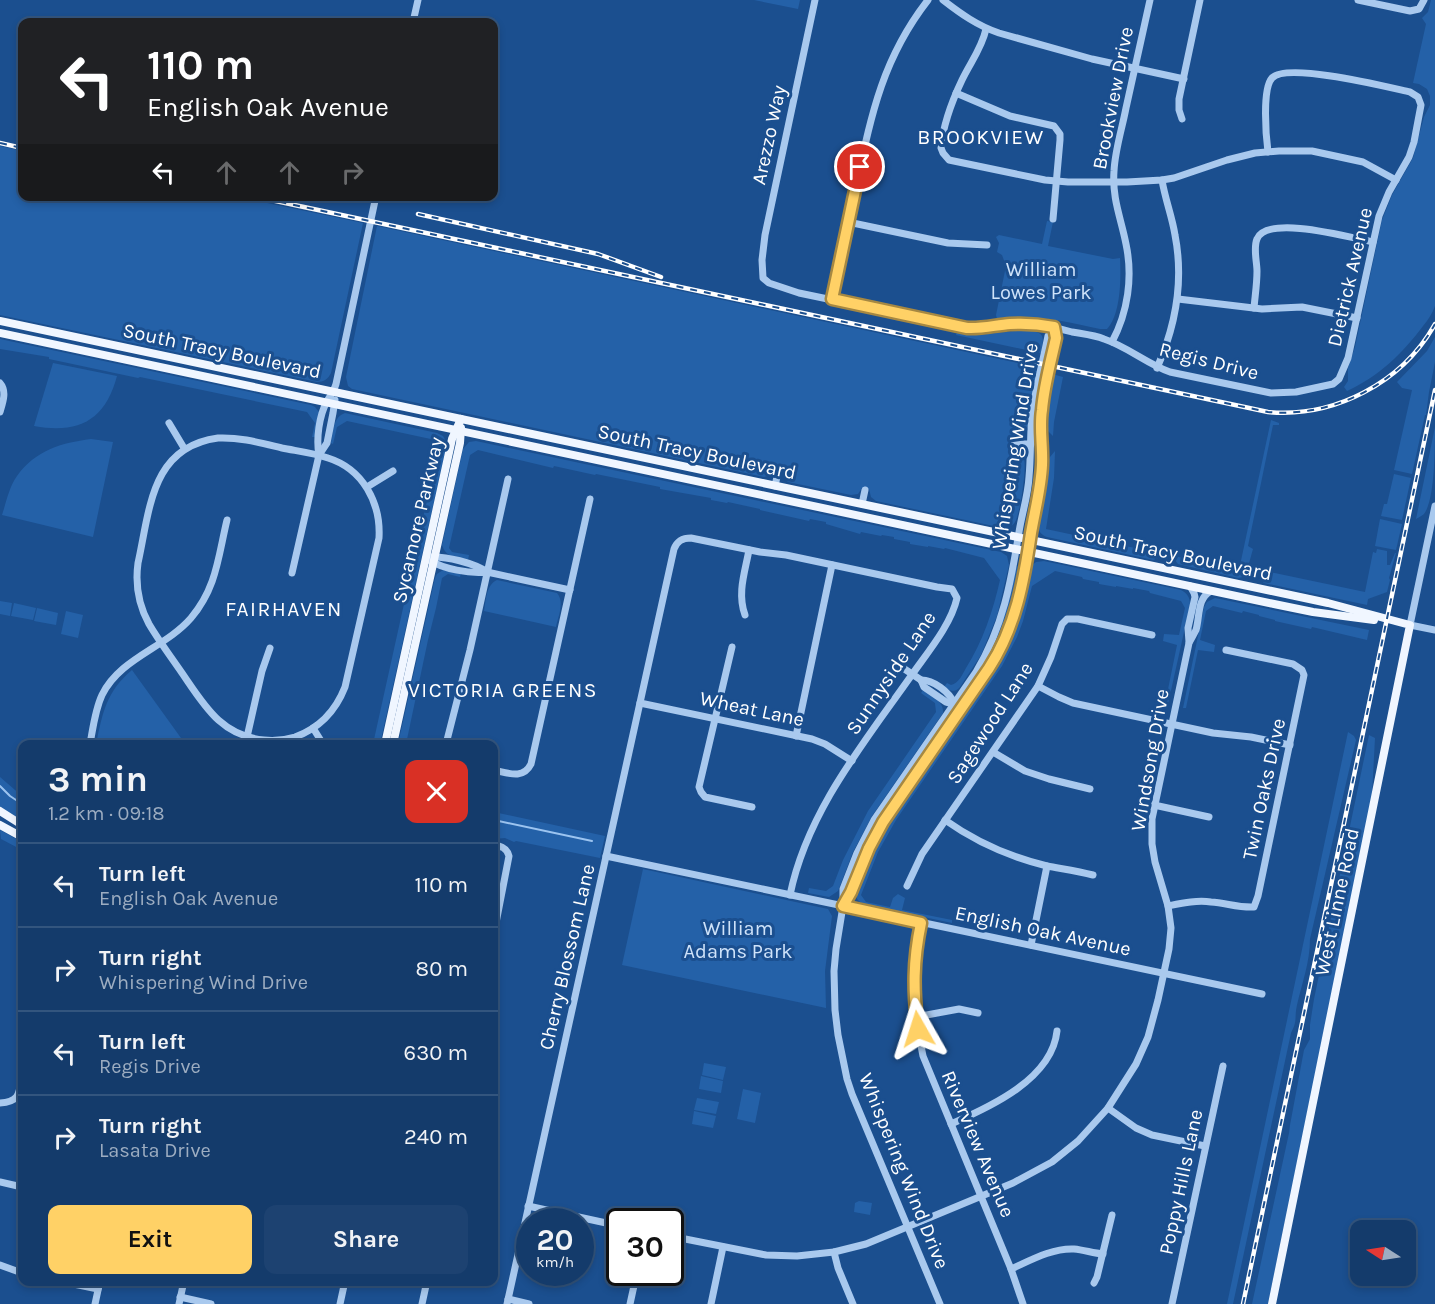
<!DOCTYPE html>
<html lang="en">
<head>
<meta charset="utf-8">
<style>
  body { margin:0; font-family:Karla,sans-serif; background:#1d4271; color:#f1f3f6; height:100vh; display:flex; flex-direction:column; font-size:22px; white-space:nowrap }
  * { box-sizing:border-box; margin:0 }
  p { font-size:20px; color:#9dadc1 }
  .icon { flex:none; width:33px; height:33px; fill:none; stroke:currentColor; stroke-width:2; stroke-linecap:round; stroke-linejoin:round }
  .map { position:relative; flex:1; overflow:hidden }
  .side { position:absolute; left:18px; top:740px; width:480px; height:546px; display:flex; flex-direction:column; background:#143b6b; border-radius:12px; box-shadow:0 3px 9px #0003,0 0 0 2px #33557e }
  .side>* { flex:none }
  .hud { position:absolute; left:18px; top:18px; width:480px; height:183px; border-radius:12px; box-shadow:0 3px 9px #0003,0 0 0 2px #33557e; background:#202124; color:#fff; overflow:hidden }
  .needle { width:39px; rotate:282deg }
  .fabs { position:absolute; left:1350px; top:1220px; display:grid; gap:12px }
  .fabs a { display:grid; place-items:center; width:66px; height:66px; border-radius:12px; background:#143b6b; box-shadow:0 3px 9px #0003,0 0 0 2px #33557e; font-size:30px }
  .speed { position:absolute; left:516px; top:1208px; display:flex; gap:12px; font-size:30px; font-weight:700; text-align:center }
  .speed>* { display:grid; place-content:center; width:78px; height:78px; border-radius:50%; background:#143b6b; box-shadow:0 3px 9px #0003,0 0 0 2px #33557e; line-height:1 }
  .speed small { font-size:15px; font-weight:400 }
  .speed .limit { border:3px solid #111; border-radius:9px; background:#fff; color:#111 }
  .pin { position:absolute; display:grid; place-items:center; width:51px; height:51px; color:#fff; margin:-26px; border:3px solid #fff; border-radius:50%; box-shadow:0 2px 6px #0007 }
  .me { position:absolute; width:66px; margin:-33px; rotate:354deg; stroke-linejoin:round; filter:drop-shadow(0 0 4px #0008) }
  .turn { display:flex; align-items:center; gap:21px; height:126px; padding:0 30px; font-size:27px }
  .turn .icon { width:78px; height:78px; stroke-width:2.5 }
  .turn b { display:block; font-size:42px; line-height:51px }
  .lanes { display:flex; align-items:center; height:57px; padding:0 30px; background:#0003; justify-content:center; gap:30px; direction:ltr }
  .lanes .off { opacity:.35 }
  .round { display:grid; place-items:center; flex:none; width:63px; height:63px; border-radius:12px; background:#1d4271 }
  .overview { display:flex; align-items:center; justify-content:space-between; height:102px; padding:0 30px }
  h1 { font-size:36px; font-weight:700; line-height:45px }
  .action { display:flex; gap:12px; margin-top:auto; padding:12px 30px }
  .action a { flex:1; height:69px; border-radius:12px; background:#ffd166; color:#111; font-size:24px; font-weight:700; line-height:69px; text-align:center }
  .action a+a { background:#1d4271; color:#f1f3f6 }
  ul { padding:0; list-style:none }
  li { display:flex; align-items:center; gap:18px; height:84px; padding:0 30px; border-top:2px solid #33557e }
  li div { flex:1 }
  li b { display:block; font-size:22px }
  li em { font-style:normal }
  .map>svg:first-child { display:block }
</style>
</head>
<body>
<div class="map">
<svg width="1435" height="1304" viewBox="0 0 1435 1304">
  <rect width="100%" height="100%" fill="#1b4f8f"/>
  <g fill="#2461a8">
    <path d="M754 0H800L798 9Z"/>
    <path d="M1431 0H1435V306C1432 314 1428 320 1423 326 1403 353 1378 377 1347 391L1344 387 1348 381V368L1355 347 1382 220 1392 195 1413 158 1424 117 1430 105V96L1427 89 1419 84 1413 83 1426 24 1422 18 1428 12Z"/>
    <path d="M0 146 22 151V196L239 197 363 223 331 373C328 379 324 382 317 382L0 315Z"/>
    <path d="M1047 221 1053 222 1048 246 1113 259 1120 258C1121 278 1121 314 1107 329H1100C1062 321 1036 314 997 319L996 315 1006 266 1002 255 997 252 999 243 996 237 999 235 1042 244Z"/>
    <path d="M377 226 1027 365 1028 369 1037 371 1028 425C1024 434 1018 436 1009 437L1008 449C1014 450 1021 453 1024 459 1027 467 1020 514 1015 522 1012 527 1008 527 1003 528L876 501 871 497 869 489 862 488 858 494 851 495 788 482 783 477 782 471 775 469 771 475 764 477 352 389 348 386 346 377Z"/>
    <path d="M1024 330C1044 332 1045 334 1041 353L956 335 957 332 978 335Z"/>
    <path d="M1435 337V362L1429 392 1426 415H1425L1412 474 1394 470 1412 390 1402 388 1397 382 1427 351Z"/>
    <path d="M0 339 311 405 315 407 319 412 315 437H312L315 423 307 412 140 377 138 378 49 359V357L0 349Z"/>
    <path d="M53 363 117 376C105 421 78 434 34 426Z"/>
    <path d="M1052 374 1063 377 1054 422 1053 436 1046 429 1043 419Z"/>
    <path d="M345 413 437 433 443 436 447 443 380 744H373L440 441 347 421 337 427 333 444 331 443C333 432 333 417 345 413Z"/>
    <path d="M1271 420 1279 423V425H1273L1248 546 1253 549 1246 574 1243 577 1238 578 1178 564 1175 560 1174 556 1239 570Z"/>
    <path d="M1435 427C1435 448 1435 500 1424 514 1422 516 1419 517 1416 519Z"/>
    <path d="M91 439 113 442 93 537 2 515C6 503 9 487 17 476 36 450 61 443 91 439Z"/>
    <path d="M476 441 1001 552 1007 556 1009 565 997 616 981 655 960 687C955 693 950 691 944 687L947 683 951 685C959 683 962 675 966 668 983 641 993 611 1000 580L984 558 945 548 944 549 928 546V547L910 544V542L894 539V537L882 535 881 536 861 532 860 534 826 524V522L810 519 809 521 760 510V509L728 502 727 503 711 500V498L660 489V487L596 474 595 475 554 466 553 468 478 450 470 455 449 548 452 552 469 555 468 560C457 558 446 558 442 545L463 449 469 442Z"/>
    <path d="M1055 451 1054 478 1046 529 1163 554 1161 557 1153 560 1047 537C1041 535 1038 531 1038 524L1045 491 1048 462 1050 457Z"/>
    <path d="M1394 474 1411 478 1402 520 1381 516 1384 504H1387Z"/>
    <path d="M1380 519 1402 524 1396 550 1375 546Z"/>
    <path d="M1377 549 1387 551V565H1390L1395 553H1396L1389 578 1390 580 1387 592 1368 599 1367 605 1264 583 1259 579V574L1261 570 1365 592 1373 552 1376 553Z"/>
    <path d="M1044 561 1181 590C1187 593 1190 597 1190 605L1168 704H1165L1177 645 1163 641 1164 634 1179 635 1185 608 1181 601 1150 593 1149 591 1133 588V589L1116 586V587L1099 584V582L1083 579 1082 577 1055 571 1032 586 1023 621 1017 637 1002 666 896 820 878 852 861 895 866 902 890 907 893 898 898 894 905 898 902 910 952 920V923L862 904 857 899 856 892C883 805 952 740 998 662 1016 631 1021 601 1030 567L1036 562Z"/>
    <path d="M1017 566 1020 568 1006 633 979 678 966 692 983 664Z"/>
    <path d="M443 570 461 573 460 577 448 574 442 578 436 608 428 640 406 744H398L435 578 437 574Z"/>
    <path d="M497 580 557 593C565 602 558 617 556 627L484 611C486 600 486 585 497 580Z"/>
    <path d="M1215 598 1369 630 1367 640 1312 627 1311 629 1275 621V620L1259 616V615L1243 611 1242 613 1213 606 1206 611 1200 640 1215 645 1214 652 1198 650 1186 708H1183L1204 607 1207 602Z"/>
    <path d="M0 601 12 603 10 616 0 614Z"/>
    <path d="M14 603 36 608 33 620 11 616Z"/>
    <path d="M37 608 58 613 56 625 34 621Z"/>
    <path d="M66 611 83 615 78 638 61 634Z"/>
    <path d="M132 670 181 738 187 744H96C103 712 106 692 132 670Z"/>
    <path d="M923 690C932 696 944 701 943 713L872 816 853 852 838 891 829 897 808 893 809 888 826 891 833 886 843 860 868 811 936 712 935 703 921 693Z"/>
    <path d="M1348 732 1354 736 1356 740 1310 939C1310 962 1302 983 1297 1005 1294 1018 1298 1020 1291 1033L1233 1304H1227Z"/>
    <path d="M1369 735 1375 738 1372 795 1268 1304H1252L1289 1133 1290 1125 1304 1050 1310 1039V1025L1314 999Z"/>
    <path d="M927 749 921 761 887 811 850 892 846 893 845 890 851 872 875 822Z"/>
    <path d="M0 777 22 796V821L0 807Z"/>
    <path d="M494 812 605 836 600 858 516 841 514 842 505 838 494 839Z"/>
    <path d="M0 830 22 842V850L1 839Z"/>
    <path d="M643 869 828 909 832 916 825 971 826 1008 622 965Z"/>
    <path d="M704 1063 726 1067 723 1080 702 1075Z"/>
    <path d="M701 1076 723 1081 721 1093 699 1089Z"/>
    <path d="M743 1089 761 1093 755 1123 737 1119Z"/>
    <path d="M697 1098 719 1102 716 1114 694 1110Z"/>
    <path d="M694 1111 716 1116 713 1128 692 1124Z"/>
    <path d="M859 1201 872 1203 870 1215 854 1212 855 1203Z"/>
  </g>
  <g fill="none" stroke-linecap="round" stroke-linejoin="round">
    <g stroke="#9cc4f0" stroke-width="2">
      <path d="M0 786 10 796 22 804"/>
      <path d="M494 820 592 841"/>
    </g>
    <g stroke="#a9c9ee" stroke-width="7">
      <path d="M815 0 765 235 762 260 763 278 769 283 799 293 967 328C984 329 1000 324 1018 323 1036 323 1054 327 1072 332 1083 334 1094 335 1104 339 1128 347 1147 364 1170 372L1271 393 1296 392 1333 384 1339 379 1348 358 1379 216 1389 192 1409 157 1414 142 1421 105 1418 97 1410 92C1387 87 1287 62 1272 78 1262 89 1266 137 1268 152"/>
      <path d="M943 0C961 14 978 26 999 33L1092 59 1184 79"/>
      <path d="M1358 0 1410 11 1419 9 1424 0"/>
      <path d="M413 22 418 0"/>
      <path d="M986 29C982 48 970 63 962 80 952 101 943 125 941 148L943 153 949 160 1045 180 1068 182H1127L1162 180 1174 178 1227 160 1255 153 1279 151H1312L1363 162 1396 180"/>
      <path d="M956 93 1010 116 1054 126 1060 134V140L1053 219"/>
      <path d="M1182 119 1179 110V99L1200 0"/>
      <path d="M848 222 948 243 987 245"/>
      <path d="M832 299C840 262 848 224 856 187 871 116 882 59 928 0"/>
      <path d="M1178 299 1262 309 1302 307 1357 318"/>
      <path d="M1254 308C1255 296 1257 284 1257 271 1257 262 1253 248 1257 239 1267 214 1352 238 1373 242"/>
      <path d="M1112 342C1128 312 1133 277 1126 244 1121 218 1112 199 1114 171 1115 150 1122 129 1126 108 1134 72 1142 36 1150 0"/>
      <path d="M1157 368C1176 325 1184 281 1175 235 1172 216 1165 199 1162 180"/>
      <path d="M0 383C7 391 3 402 0 412"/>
      <path d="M169 423 184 448"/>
      <path d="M218 438C240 437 261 443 282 448 297 451 314 453 328 458 363 469 381 503 379 538L345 687C336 710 320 728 295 737 285 740 274 741 264 740 221 736 204 705 182 673 171 657 159 641 149 624 138 604 135 585 138 563 150 509 151 447 218 438Z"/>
      <path d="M1014 444H1031"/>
      <path d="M319 455 327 443 333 413 335 400"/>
      <path d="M775 486 778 472"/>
      <path d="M367 487 393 471"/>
      <path d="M862 504 865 490"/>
      <path d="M1435 506 1410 625 1435 630"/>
      <path d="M430 557C446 556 474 563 487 572L570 590"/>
      <path d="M429 560C443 569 470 574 487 572"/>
      <path d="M292 573 319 455C316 439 319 416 327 401 331 395 334 391 336 384L376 196"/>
      <path d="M745 615C737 593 745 572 749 550"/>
      <path d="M1189 642 1188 628 1195 597 1194 593 1190 586"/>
      <path d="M732 647 699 787 701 792 705 797 752 807"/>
      <path d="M894 662 921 680 924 687 946 702 957 705"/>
      <path d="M921 680C934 680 949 692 954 703"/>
      <path d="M1038 686 1059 697 1073 703 1213 733 1251 737 1290 745"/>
      <path d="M640 703 812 739 825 744 852 761"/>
      <path d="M313 728 323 744"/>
      <path d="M796 736 832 565"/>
      <path d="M247 737 262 671 270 648"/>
      <path d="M90 744C93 728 95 710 102 695 120 658 165 648 191 618 217 587 218 557 227 520"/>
      <path d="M446 744 470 650 508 479"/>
      <path d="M993 752 1025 771 1049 779 1090 789"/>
      <path d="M494 770C508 773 523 780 531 764L590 499"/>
      <path d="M1154 805 1209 817"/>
      <path d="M945 820C976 842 1010 857 1047 866 1063 869 1078 871 1093 875"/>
      <path d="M494 845C501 846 507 848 509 856L495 928"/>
      <path d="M606 856 1262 994"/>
      <path d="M907 886 922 854 1038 686 1051 657 1062 624 1067 619H1078L1152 635"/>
      <path d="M844 905 851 892 869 848 883 822 989 668C1017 624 1022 579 1032 529 1036 508 1041 488 1042 467 1044 447 1039 427 1042 407 1045 384 1059 349 1054 327"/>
      <path d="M1168 906C1183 903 1197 900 1211 902 1226 903 1239 908 1254 907L1258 896 1304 675 1302 670 1293 664 1226 650"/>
      <path d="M921 923C911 973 913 1007 923 1056L1011 1269 1023 1304"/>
      <path d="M1031 945 1047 866"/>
      <path d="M916 1017 959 1009 978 1013"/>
      <path d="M0 1103C20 1102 19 1093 22 1076"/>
      <path d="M1108 1108 1136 1128 1152 1135 1205 1146"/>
      <path d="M951 1124C990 1107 1052 1079 1057 1031"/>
      <path d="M0 1182 22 1187"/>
      <path d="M528 1206 620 1226"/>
      <path d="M670 1236 766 1255 797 1256 834 1252 866 1244 1013 1183 1052 1162 1078 1141 1108 1108 1136 1064 1148 1037 1158 1000 1169 949 1171 928 1168 906 1155 862 1152 844V819L1189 643C1191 639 1194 634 1196 630 1200 616 1197 598 1211 591"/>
      <path d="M834 1252 838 1268 853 1304"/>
      <path d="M0 1265 22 1273"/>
      <path d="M1011 1269C1031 1260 1052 1248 1074 1249 1084 1250 1093 1253 1103 1254"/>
      <path d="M59 1281 98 1289"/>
      <path d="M1094 1283 1097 1277 1112 1215"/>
      <path d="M180 1297 211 1304"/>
      <path d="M508 1299 529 1304"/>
      <path d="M95 1304 100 1281"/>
      <path d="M179 1304 184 1281"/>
      <path d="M340 1304 345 1281"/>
      <path d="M422 1304 427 1281"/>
      <path d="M507 1304 674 549C677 541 682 538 691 538L760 552 786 555 937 587 952 589 957 598C951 625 927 653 911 676 863 744 807 812 790 895"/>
      <path d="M630 1304 637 1272"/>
      <path d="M711 1304 723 1247"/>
      <path d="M940 1304 852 1094 847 1079 838 1035 835 1010 834 971 836 949 843 906V889L857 853 874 820 976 672C1003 627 1011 582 1019 532 1022 513 1028 496 1029 477 1031 456 1030 434 1032 413 1036 387 1043 361 1048 336L1054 327"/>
      <path d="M1172 1304 1223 1066"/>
    </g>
    <g stroke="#f0f6ff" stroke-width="8">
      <path d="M0 321 1328 603 1410 625 1272 1304"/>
      <path d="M0 333 1274 604 1313 612 1374 620"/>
      <path d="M385 744 452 439 461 419"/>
      <path d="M393 744 460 443 461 428"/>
      <path d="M0 811 22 825"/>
      <path d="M0 825 22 837"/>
    </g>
    <g stroke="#fff" stroke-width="4.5">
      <g id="rail">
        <path d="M0 143 22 148"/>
        <path d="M252 196 1268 412C1334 418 1402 383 1435 324"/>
        <path d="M418 214 598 254 661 277"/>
        <path d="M1243 1304 1435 390"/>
      </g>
    </g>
    <use href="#rail" stroke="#1b4f8f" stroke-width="2" stroke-dasharray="7" stroke-linecap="butt"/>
  </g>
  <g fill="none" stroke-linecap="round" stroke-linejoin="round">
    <g stroke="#a68842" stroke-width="15">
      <path id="route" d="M860 167 832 299 967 328C982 329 996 325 1010 324 1025 323 1039 324 1054 327L1056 338C1051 361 1044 385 1042 410 1039 428 1043 446 1042 465 1041 488 1035 510 1031 533 1024 580 1016 627 989 668L883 822 869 848 851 892 843 906 921 923C913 961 913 991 918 1029"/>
    </g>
    <use href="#route" stroke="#ffd166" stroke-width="10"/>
  </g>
  <g text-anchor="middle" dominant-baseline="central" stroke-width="6" stroke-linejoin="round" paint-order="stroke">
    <g font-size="20" fill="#fff" stroke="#1b4f8f">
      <text transform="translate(1113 98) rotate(-79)">Brookview Drive</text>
      <text transform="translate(769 135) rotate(-78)">Arezzo Way</text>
      <text transform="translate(1350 277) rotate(-77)">Dietrick Avenue</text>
      <text transform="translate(222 351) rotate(12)">South Tracy Boulevard</text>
      <text transform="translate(1209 361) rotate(14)">Regis Drive</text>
      <text transform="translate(1015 446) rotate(-81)">Whispering Wind Drive</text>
      <text transform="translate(697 452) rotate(12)">South Tracy Boulevard</text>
      <text transform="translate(418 520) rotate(-77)">Sycamore Parkway</text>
      <text transform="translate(1173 553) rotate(12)">South Tracy Boulevard</text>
      <text transform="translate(891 673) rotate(-56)">Sunnyside Lane</text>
      <text transform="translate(752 709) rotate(12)">Wheat Lane</text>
      <text transform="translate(990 723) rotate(-57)">Sagewood Lane</text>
      <text transform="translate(1150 760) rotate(-80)">Windsong Drive</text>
      <text transform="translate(1264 789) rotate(-78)">Twin Oaks Drive</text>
      <text transform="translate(1337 902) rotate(-78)">West Linne Road</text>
      <text transform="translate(1043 931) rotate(12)">English Oak Avenue</text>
      <text transform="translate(567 957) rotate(-77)">Cherry Blossom Lane</text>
      <text transform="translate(978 1144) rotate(67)">Riverview Avenue</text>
      <text transform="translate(904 1171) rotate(68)">Whispering Wind Drive</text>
      <text transform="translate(1181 1182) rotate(-78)">Poppy Hills Lane</text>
    </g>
    <g font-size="20" fill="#cfe3fa" stroke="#1b4f8f">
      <text x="1041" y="269">William<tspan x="1041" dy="23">Lowes Park</tspan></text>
      <text x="738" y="928">William<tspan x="738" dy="23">Adams Park</tspan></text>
    </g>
    <g font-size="21" letter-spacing="1.5" fill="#fff" stroke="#1b4f8f">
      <text x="981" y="137">BROOKVIEW</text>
      <text x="284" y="609">FAIRHAVEN</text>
      <text x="503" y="690">VICTORIA GREENS</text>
    </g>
  </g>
</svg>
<div class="fabs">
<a><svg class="needle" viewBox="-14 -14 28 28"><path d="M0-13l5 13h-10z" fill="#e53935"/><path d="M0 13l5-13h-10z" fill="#9dadc1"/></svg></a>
</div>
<div class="speed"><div>20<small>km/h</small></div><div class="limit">30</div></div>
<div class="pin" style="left:860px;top:167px;background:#d93025"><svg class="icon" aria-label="arrive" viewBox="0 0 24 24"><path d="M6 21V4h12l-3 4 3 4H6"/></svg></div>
<svg class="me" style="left:918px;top:1029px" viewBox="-20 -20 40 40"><path d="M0-17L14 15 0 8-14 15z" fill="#ffd166" stroke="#fff" stroke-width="4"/></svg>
<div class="hud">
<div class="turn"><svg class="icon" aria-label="left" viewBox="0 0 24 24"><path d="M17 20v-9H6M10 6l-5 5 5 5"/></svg><div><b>110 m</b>English Oak Avenue</div></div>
<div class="lanes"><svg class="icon" aria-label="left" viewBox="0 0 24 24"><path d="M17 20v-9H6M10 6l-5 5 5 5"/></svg><svg class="icon off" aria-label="ahead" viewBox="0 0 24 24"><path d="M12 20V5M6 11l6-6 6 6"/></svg><svg class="icon off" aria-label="ahead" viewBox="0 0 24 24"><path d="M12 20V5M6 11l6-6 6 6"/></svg><svg class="icon off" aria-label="right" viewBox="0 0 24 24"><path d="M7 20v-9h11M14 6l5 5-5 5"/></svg></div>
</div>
<section class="side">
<div class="overview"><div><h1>3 min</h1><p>1.2 km · 09:18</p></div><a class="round" style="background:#d93025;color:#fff"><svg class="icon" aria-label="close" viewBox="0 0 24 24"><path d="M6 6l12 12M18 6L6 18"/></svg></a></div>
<ul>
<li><svg class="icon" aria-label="left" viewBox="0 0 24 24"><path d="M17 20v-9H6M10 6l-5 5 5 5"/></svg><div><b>Turn left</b><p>English Oak Avenue</p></div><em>110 m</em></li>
<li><svg class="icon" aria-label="right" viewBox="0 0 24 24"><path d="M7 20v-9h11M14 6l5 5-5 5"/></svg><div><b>Turn right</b><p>Whispering Wind Drive</p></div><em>80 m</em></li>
<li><svg class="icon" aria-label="left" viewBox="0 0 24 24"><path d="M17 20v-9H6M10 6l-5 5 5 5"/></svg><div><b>Turn left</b><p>Regis Drive</p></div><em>630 m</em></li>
<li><svg class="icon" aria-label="right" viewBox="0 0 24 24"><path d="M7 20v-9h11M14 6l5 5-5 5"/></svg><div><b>Turn right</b><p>Lasata Drive</p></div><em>240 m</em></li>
</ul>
<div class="action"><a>Exit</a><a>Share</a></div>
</section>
</div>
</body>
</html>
